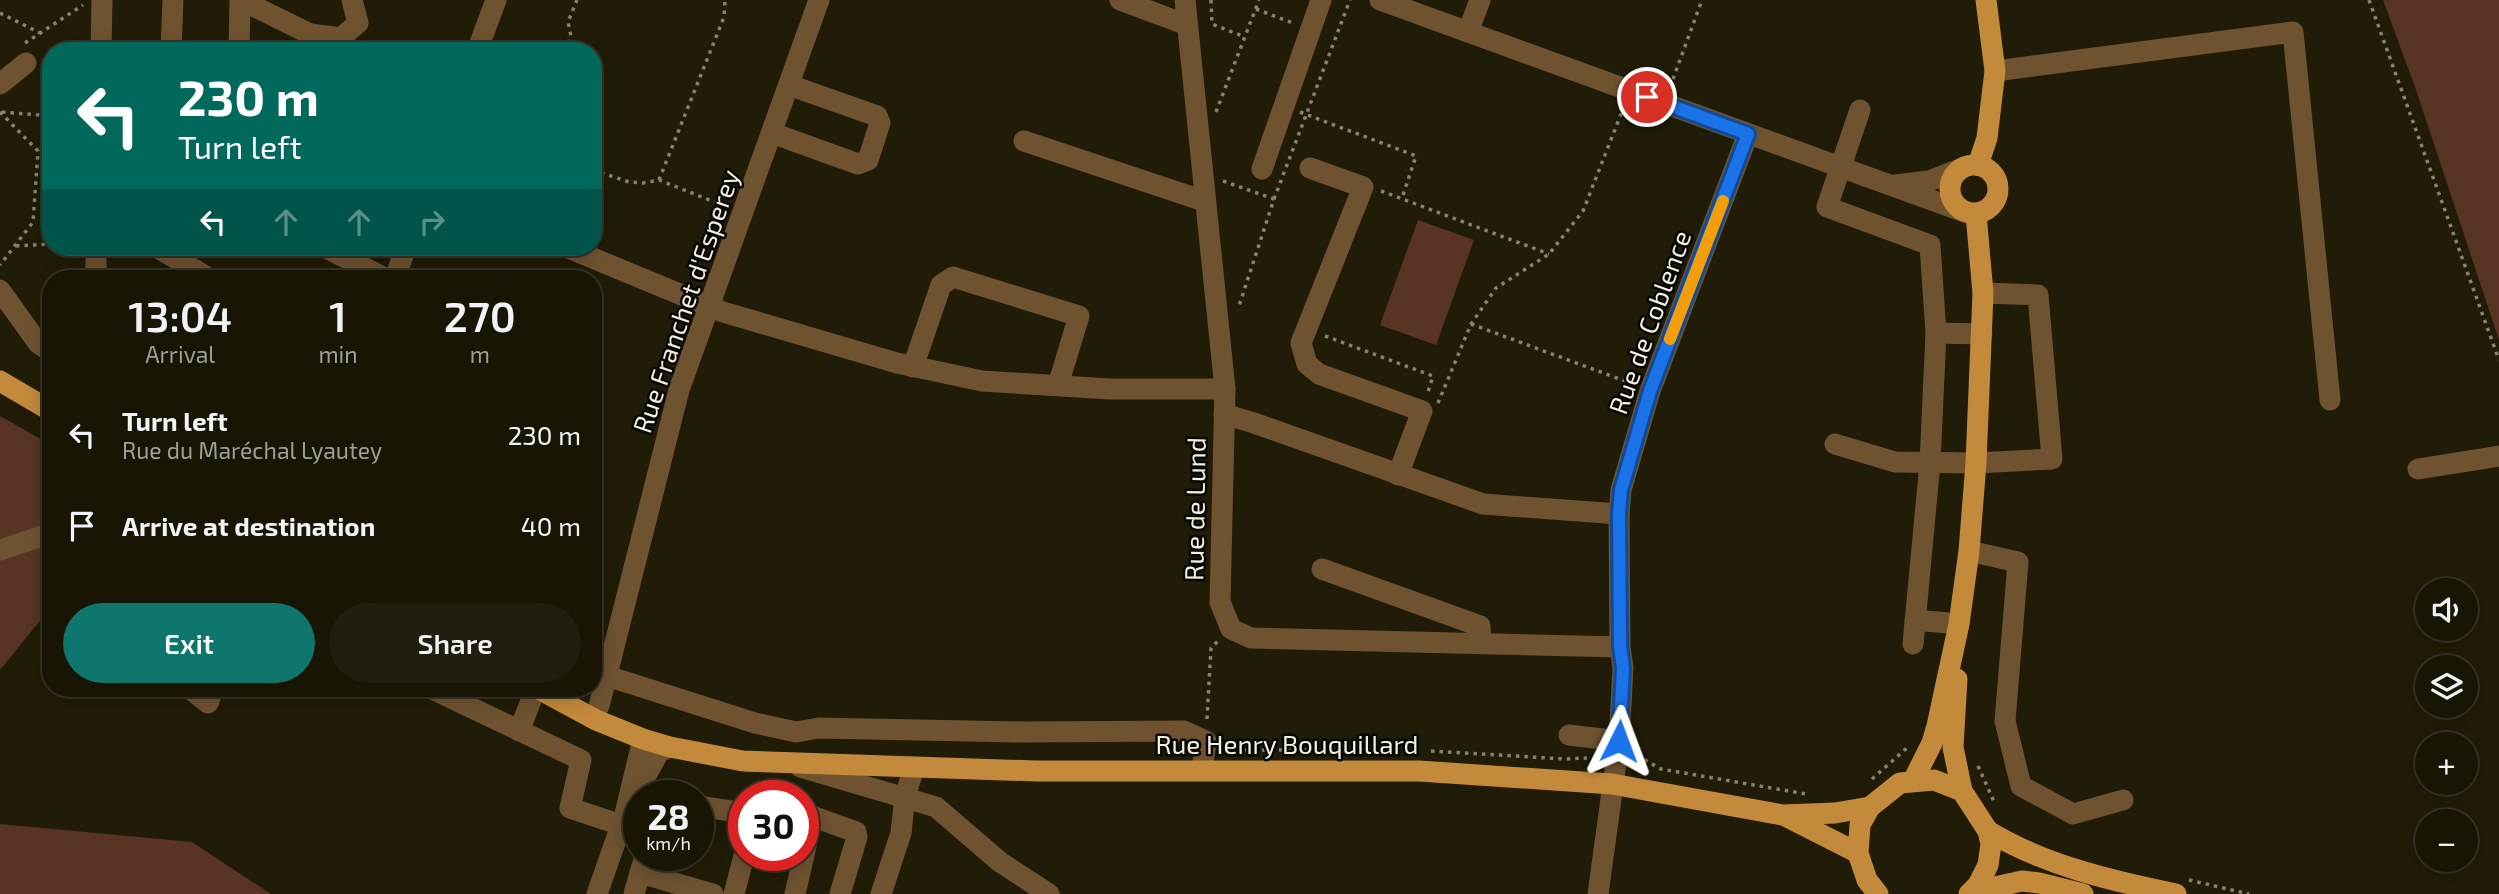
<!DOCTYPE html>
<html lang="en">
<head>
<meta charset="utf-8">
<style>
  body { margin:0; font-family:"Exo 2",sans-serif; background:#211e0f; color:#f1f3f6; height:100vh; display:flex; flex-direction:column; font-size:26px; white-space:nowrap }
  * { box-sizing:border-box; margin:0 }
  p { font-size:23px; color:#9f9f9a }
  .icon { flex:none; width:38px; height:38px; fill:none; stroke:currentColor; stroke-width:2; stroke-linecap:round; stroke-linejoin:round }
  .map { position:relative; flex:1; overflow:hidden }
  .drawer { position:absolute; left:42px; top:270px; width:560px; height:427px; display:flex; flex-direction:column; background:#181505; border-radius:28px; box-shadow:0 4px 18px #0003,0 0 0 2px #363427 }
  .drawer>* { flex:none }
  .hud { position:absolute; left:42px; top:42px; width:560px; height:214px; border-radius:28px; box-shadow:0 4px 18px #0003,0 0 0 2px #363427; background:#00695c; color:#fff; overflow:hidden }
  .fabs { position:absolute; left:2415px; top:578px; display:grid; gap:14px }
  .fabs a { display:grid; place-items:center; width:63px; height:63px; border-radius:50%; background:#181505; box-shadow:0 4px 18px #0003,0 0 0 2px #363427; font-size:35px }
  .speed { position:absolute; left:623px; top:780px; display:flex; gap:14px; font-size:35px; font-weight:700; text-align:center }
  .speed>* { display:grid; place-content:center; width:91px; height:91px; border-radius:50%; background:#181505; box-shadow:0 4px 18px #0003,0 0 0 2px #363427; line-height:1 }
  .speed small { font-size:18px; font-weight:400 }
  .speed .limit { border:10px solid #d22; background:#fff; color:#111 }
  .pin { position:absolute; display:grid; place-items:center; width:60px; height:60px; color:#fff; margin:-30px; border:4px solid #fff; border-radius:50%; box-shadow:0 2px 7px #0007 }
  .me { position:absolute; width:77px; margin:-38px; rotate:3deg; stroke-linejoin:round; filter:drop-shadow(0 0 5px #0008) }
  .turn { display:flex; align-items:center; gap:24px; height:147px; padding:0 21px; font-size:32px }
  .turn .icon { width:91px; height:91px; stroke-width:2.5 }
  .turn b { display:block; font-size:49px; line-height:60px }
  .lanes { display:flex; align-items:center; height:66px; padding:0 21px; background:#0003; justify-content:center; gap:35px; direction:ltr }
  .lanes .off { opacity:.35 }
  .eta { display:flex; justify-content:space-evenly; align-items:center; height:119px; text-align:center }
  .eta b { font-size:42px; font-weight:600; line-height:49px }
  .action { display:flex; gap:14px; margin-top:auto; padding:14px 21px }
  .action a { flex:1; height:80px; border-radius:42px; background:#0f766e; color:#fff; font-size:28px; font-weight:600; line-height:80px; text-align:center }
  .action a+a { background:#211e0f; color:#f1f3f6 }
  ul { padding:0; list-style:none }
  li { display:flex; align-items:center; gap:21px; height:91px; padding:0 21px }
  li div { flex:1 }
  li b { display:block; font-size:26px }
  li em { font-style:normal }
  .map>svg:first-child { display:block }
</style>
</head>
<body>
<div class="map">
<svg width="2499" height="894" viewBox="0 0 2499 894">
  <rect width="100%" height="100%" fill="#201c07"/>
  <g fill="#593425">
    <path d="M2383 0H2499V340L2415 87Z"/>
    <path d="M1418 220 1474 240 1436 345 1380 325Z"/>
    <path d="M0 416 51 445V607L0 670Z"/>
    <path d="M0 824 192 842 271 894H0Z"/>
  </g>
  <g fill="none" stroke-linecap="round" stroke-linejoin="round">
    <g stroke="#858271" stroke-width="3.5" stroke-dasharray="3.5 5" stroke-linecap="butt">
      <path d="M1211 0 1212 24 1245 37"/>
      <path d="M2369 0 2499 360"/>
      <path d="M1256 9 1293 23"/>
      <path d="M0 13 40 33"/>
      <path d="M25 43 83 5"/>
      <path d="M565 51 571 36 568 22 577 0"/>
      <path d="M1670 87 1702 0"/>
      <path d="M0 112 38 151 33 222 0 265"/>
      <path d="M2 112 51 116"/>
      <path d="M1216 112 1259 0"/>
      <path d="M1300 112 1416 156 1402 198"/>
      <path d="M593 170 629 182 643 183 659 180 727 207"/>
      <path d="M659 180 724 17 725 0"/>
      <path d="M1223 181 1274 199 1238 309"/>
      <path d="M1381 191 1549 254"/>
      <path d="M1274 199 1350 0"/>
      <path d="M16 246 51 244"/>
      <path d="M1471 324 1633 384"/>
      <path d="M1325 336 1433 376 1428 392"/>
      <path d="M1438 403 1471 324 1496 288 1549 254 1583 211 1623 109"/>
      <path d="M1207 719 1211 648 1219 640"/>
      <path d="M1228 750H1346"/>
      <path d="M1431 751 1564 759 1587 758"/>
      <path d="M1636 759 1645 760 1661 769 1806 794"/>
      <path d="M1978 766 1995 804"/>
      <path d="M1872 779 1908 747"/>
      <path d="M2189 880 2249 894"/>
    </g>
    <g stroke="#6f5331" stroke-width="21">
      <path d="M241 0 310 34 341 38 358 23 352 0"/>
      <path d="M1120 0 1187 25"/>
      <path d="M1185 0 1225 389 1220 602 1231 629 1251 638 1620 647"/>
      <path d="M1380 0 1967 213"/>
      <path d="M1468 32 1480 0"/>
      <path d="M101 51 102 0"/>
      <path d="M171 51 173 0"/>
      <path d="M239 51 240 0"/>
      <path d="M477 51 496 0"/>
      <path d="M1995 71 2293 32 2330 400"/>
      <path d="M0 84 26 63"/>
      <path d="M1860 110 1827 207 1930 245 1936 333 1930 463 1913 644"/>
      <path d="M772 133 858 164 868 160 880 123 877 116 789 85"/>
      <path d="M1024 141 1204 201"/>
      <path d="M1310 168 1363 187 1301 343 1307 364 1319 374 1422 411 1398 475"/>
      <path d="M1262 169 1321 0"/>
      <path d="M1895 185 1929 181 1960 169"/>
      <path d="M156 247 209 278"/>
      <path d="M324 247 385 278"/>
      <path d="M566 247 723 312 897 363 982 381 1109 389H1225"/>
      <path d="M96 278V247"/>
      <path d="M395 278 406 247"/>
      <path d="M0 290 38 343 51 352"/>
      <path d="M1936 333 1982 334"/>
      <path d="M913 367 941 285 953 277 1079 316 1058 385"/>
      <path d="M1224 414 1254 423 1483 504 1619 514"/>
      <path d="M1835 444 1895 462 1976 463 2052 459 2038 295 1983 293"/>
      <path d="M2418 469 2499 456"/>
      <path d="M0 550 51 533"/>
      <path d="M1969 551 2018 562 2005 721 2021 786 2073 814 2123 800"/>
      <path d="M1322 569 1480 626 1481 643"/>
      <path d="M1915 620 1959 624"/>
      <path d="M607 676 755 723 796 732 819 728 1024 732 1184 731 1206 741 1202 770"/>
      <path d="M189 688 208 703 214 688"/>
      <path d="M430 688 581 760 570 808 621 825"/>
      <path d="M599 706 679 390 819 0"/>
      <path d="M519 731 536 688"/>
      <path d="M1569 735 1619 741"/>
      <path d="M800 767 936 807 1000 862 1049 894"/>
      <path d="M639 788 659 752 670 747"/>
      <path d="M698 806 744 813"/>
      <path d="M803 813 856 832 857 837 840 894"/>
      <path d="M640 873 713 894"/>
      <path d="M597 894 625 814 643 739"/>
      <path d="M634 894 645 856"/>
      <path d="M734 894 744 856"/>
      <path d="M795 894 813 816"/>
      <path d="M881 894 901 833 905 796 914 768"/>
      <path d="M1598 894 1619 741 1623 668 1620 647 1619 514 1621 490 1650 391 1748 134"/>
    </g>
    <g stroke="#c48a3c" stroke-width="21">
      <circle cx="1974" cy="189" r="24"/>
      <path d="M1978 165 1987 138 1995 71 1986 0"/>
      <path d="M0 381 51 411"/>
      <path d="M1957 679 1953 747 1962 791"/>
      <path d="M537 688 596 720 643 739 670 747 743 761 1036 771H1419L1612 784 1783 815 1835 813 1870 807"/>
      <path d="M1913 781 1932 743 1937 726 1959 624 1969 551 1976 463 1983 293 1976 214"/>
      <path d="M1785 816 1858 853"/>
      <path d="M1988 831C2044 865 2112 881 2176 894"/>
      <path d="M1972 892 2022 881 2039 883 2083 894"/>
      <path d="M1878 894 1867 880 1858 853 1860 825 1870 807 1900 783 1934 780 1962 791 1988 831 1991 844 1988 865 1978 885 1969 894"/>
    </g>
  </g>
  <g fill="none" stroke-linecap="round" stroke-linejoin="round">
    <g stroke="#114b97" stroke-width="18">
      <path id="route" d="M1619 741 1623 668 1620 646 1619 514 1621 490 1650 391 1748 134 1647 97"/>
    </g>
    <use href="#route" stroke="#1a73e8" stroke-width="12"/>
    <path stroke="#f59e0b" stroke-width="12" d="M1670 339 1723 201"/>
  </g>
  <g text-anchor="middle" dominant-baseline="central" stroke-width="5" stroke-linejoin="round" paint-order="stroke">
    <g font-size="26" fill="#f1efe2" stroke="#080702">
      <text transform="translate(685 301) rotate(-71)">Rue Franchet d'Esperey</text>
      <text transform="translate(1649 322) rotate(-70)">Rue de Coblence</text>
      <text transform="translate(1194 509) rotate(-89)">Rue de Lund</text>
      <text x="1287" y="743">Rue Henry Bouquillard</text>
    </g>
  </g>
</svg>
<div class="fabs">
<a><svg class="icon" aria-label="sound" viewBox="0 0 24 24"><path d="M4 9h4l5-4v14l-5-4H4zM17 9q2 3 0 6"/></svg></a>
<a><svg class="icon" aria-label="layers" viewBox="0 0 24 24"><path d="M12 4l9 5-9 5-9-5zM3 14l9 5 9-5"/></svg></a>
<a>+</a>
<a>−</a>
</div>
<div class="speed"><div>28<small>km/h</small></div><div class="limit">30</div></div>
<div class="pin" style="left:1647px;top:97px;background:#d93025"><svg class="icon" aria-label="arrive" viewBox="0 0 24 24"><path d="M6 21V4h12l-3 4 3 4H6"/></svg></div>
<svg class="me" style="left:1619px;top:741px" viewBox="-20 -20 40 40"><path d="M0-17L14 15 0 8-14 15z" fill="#1a73e8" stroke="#fff" stroke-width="4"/></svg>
<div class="hud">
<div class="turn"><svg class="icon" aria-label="left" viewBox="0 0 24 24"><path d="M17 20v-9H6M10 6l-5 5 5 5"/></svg><div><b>230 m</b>Turn left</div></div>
<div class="lanes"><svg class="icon" aria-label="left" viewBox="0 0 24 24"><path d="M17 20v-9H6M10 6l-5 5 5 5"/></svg><svg class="icon off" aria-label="ahead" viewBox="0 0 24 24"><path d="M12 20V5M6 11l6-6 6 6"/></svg><svg class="icon off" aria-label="ahead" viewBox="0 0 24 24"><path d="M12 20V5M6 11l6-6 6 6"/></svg><svg class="icon off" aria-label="right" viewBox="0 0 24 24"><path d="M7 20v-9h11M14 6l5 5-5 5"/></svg></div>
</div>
<section class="drawer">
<div class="eta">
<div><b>13:04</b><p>Arrival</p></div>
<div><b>1</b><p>min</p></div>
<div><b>270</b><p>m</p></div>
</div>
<ul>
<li><svg class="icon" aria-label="left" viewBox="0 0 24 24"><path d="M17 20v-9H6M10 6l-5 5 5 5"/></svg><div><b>Turn left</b><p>Rue du Maréchal Lyautey</p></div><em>230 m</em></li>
<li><svg class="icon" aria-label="arrive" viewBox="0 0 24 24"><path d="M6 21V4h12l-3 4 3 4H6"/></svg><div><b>Arrive at destination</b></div><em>40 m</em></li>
</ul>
<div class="action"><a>Exit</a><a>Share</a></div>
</section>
</div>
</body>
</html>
